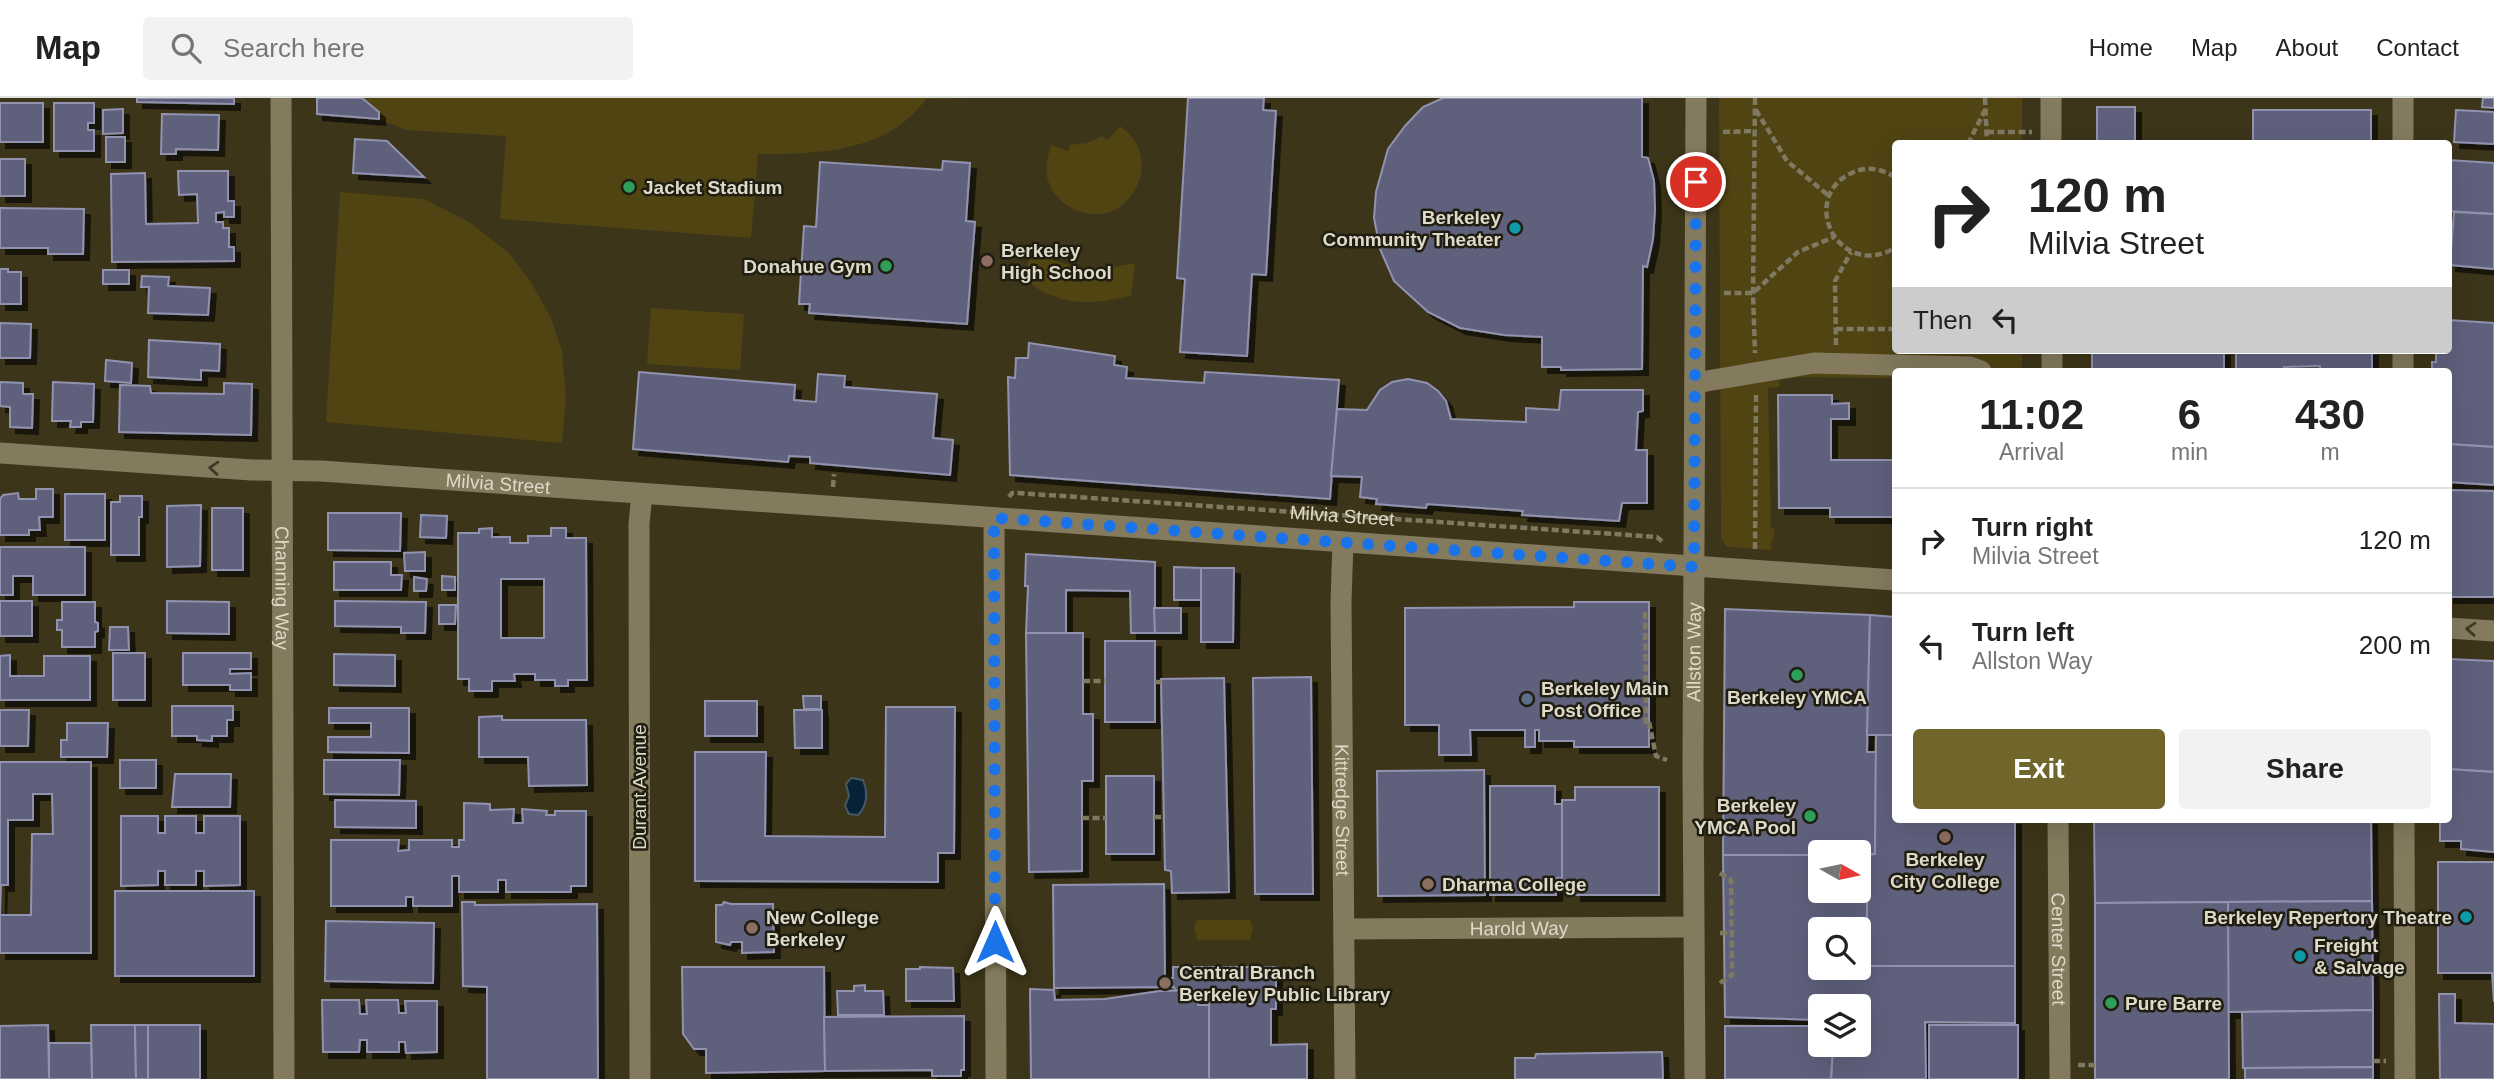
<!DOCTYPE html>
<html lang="en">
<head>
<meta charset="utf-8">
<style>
  body { margin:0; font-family:Helvetica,sans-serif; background:#f2f2f2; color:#222; height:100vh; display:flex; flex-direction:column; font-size:26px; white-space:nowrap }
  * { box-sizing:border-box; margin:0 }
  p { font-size:23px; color:#767676 }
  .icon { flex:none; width:38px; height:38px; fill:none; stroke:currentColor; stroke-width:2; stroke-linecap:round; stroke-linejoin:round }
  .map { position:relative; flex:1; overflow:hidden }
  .details { position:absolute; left:1892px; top:270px; width:560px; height:455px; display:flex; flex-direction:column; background:#fff; border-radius:7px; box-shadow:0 7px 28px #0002 }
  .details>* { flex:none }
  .top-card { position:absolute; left:1892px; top:42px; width:560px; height:214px; border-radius:7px; box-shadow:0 7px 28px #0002; background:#fff; color:#222; overflow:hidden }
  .needle { width:46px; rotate:99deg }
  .buttons { position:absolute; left:1808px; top:742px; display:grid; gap:14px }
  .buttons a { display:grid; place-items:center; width:63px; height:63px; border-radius:7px; background:#fff; box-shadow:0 7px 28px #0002; font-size:35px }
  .pin { position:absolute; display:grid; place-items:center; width:60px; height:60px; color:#fff; margin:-30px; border:4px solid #fff; border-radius:50%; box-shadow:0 2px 7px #0007 }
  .me { position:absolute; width:77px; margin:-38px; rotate:0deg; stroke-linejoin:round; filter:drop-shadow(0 0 5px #0008) }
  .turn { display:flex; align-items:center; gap:24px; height:147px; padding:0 21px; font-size:32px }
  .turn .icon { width:91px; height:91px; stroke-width:2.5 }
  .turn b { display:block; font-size:49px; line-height:60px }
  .then { display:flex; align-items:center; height:66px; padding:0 21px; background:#0003; gap:14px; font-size:26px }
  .eta { display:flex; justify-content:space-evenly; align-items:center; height:119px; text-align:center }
  .eta b { font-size:42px; font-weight:700; line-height:49px }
  .action { display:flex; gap:14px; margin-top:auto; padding:14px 21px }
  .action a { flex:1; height:80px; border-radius:7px; background:#70652b; color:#fff; font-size:28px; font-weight:700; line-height:80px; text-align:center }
  .action a+a { background:#f2f2f2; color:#222 }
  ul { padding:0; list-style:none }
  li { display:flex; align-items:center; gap:21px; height:105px; padding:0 21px; border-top:2px solid #e0e0e0 }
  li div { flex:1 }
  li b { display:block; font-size:26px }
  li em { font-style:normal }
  header { display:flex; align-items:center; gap:42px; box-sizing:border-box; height:98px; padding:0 35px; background:#fff; border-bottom:2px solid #e0e0e0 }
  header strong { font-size:33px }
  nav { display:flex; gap:38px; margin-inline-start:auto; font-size:24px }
  .search { width:490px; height:63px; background:#f2f2f2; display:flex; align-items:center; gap:18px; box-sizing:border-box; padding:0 24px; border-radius:7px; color:#767676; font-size:26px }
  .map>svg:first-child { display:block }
</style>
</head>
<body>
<header>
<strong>Map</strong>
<div class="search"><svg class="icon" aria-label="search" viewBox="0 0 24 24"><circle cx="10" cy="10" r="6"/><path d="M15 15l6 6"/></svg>Search here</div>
<nav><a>Home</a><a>Map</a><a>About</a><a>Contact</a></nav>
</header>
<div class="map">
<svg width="2494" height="981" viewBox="0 0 2494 981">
  <defs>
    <filter id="shadow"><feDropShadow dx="6" dy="6" stdDeviation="0" flood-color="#0009"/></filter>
  </defs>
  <rect width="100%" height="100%" fill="#3d351a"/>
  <g fill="#504413">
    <path d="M362 0H968L926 1C887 55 818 56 758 56L751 140 500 121 506 38 406 32 379 21V14Z"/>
    <path d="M1719 0H2022V45L1895 46V252H2022V273H1895V280L1780 279 1779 289 1768 290 1771 430 1775 431 1773 442H1771V452L1730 449 1726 448 1721 440Z"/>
    <path d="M1120 28C1129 35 1136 42 1140 54 1147 78 1132 108 1107 115 1082 121 1053 105 1047 79 1045 68 1048 58 1051 47L1068 53 1070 47 1087 45 1102 38 1107 43Z"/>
    <path d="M340 94 424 101 469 124 509 155 531 184 551 220 562 253 566 300 562 345 326 324Z"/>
    <path d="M1033 153C1069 172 1095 173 1135 165L1131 198C1115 201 1098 205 1081 204 1065 203 1028 194 1026 174 1026 166 1030 160 1033 153Z"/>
    <path d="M651 210 744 216 740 272 647 266Z"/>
    <path d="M1197 822H1250L1253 829 1250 842H1197L1194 830Z"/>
  </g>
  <path fill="#062236" stroke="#475962" stroke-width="2" d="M851 680 863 682C868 695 868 707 858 717L849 716 845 708 849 698 846 686Z"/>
  <g fill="#5f607b" stroke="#9192b0" stroke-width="2" fill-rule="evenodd" filter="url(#shadow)">
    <path d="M137 0H234V6L137 4Z"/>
    <path d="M317 0H362L379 14V21L317 16Z"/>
    <path d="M1188 0H1264L1263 12 1276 13 1266 177 1252 176 1247 258 1180 254 1185 181 1177 180Z"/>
    <path d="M1443 0H1642V59L1648 60 1654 83 1655 111 1653 141 1647 169 1643 168 1642 271 1561 272V269H1542V239L1504 237 1460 230 1428 214 1394 183 1380 151 1374 120 1376 94 1388 51 1405 28 1423 9Z"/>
    <path d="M2483 0H2494V10L2482 9Z"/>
    <rect x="0" y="5" width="43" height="39"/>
    <path d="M54 5H94V25H88V32H94V53H54Z"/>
    <rect x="2097" y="9" width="38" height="37"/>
    <path d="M123 11V35L103 36V12Z"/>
    <rect x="2253" y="12" width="118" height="34"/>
    <path d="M2456 12 2494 14V46L2454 44Z"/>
    <path d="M162 16 219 17 218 52 176 51V56H161Z"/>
    <rect x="106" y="39" width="19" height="25"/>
    <path d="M355 41 387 43 424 79 353 75Z"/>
    <rect x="0" y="61" width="25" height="37"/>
    <path d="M2448 62 2494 65V116L2448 113Z"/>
    <path d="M943 63 970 65 966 123 975 124 967 226 809 215 810 206H799L804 128 816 129 820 64 942 72Z"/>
    <path d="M178 73H228V103H234V119H224V114L216 115V124H223V130H229V149H234V163L112 164 111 76 145 75 146 126 198 125 197 96 179 97Z"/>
    <path d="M0 110 84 111 83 156H48V150H0Z"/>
    <path d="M2454 114 2494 116V171L2450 167Z"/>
    <path d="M0 171H8V174H21V206H0Z"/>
    <rect x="103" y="172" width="26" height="14"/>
    <path d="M142 178 169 179 168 188 210 190 208 217 148 215 149 189H141Z"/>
    <path d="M2448 222 2494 225V349L2448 346V273H2432V264H2436V252H2448Z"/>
    <path d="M0 225 31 226 30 260H0Z"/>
    <path d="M149 242 220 246 219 273 201 272V282L148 279Z"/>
    <path d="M1029 245 1115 258 1114 267 1127 269 1126 280 1204 285 1205 274 1339 282 1330 401 1010 377 1008 279 1015 280 1016 260H1028Z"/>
    <rect x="2092" y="252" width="132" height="21"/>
    <path d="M2236 252H2372V273H2320V268L2284 269V273H2236Z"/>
    <path d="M106 262 132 265 131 285 105 283Z"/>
    <path d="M639 274 795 287 794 302 816 304 818 276 845 278 844 289 937 296 933 340 953 342 950 377 810 365V359L789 358 788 364 633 351Z"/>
    <path d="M1408 281 1427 285 1438 293 1446 303 1451 321 1526 324V310L1559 312 1561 292H1643V313L1638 314 1636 352H1647V405H1622L1619 423 1522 417 1523 413 1427 406 1426 410 1376 406 1377 401 1360 399 1362 379 1331 378 1337 311 1367 312 1380 292 1392 284Z"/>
    <path d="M0 284 23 285V296H33L32 330 10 329V309L0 308Z"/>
    <path d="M53 284 94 286 93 324H81V329H70L71 323H52Z"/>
    <path d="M224 285 252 286 251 337 119 334 120 287 150 288 151 295 224 296Z"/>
    <path d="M1778 297H1832V306L1849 305V321H1831V362H1895V419H1830V410H1779Z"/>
    <path d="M2448 346 2494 349V387L2448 384Z"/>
    <path d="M36 391H53V419H39L40 432H29V437H0V401L3 397 18 395 19 401H36Z"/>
    <path d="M2448 392 2494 393V499H2448Z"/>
    <rect x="65" y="396" width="40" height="46"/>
    <path d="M120 398H142V419H139V457H111V404H120Z"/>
    <path d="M201 407 200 468 167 469V408Z"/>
    <rect x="212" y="410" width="31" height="62"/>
    <path d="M328 415H401L400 453 328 452Z"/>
    <path d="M421 417 447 418 446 440 420 439Z"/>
    <path d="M492 430V439H510V445H528V438H551V430H566V440H586L587 582H568V588H555V582H535V576H514L515 583H492V593H469V581H458V435H479V431ZM501 481H544V540H501Z"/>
    <path d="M0 449H85V497H33V478H13V497H0Z"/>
    <path d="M425 454V473H405L404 455Z"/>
    <path d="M1026 456 1155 464V535H1131L1130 493 1066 492V536L1026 535 1028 488H1025Z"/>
    <path d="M334 464H391V477H402L401 492H334Z"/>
    <path d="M1174 469 1201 470V502H1174Z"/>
    <path d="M1201 470H1234L1233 544H1201Z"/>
    <path d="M442 478 455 479V492H442Z"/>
    <path d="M414 479 427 481 426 493H414Z"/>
    <rect x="0" y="503" width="32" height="35"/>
    <path d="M167 503 229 504V536L167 535Z"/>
    <path d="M335 503 426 504 425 535H401V529L335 528Z"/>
    <path d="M62 504H95V524L98 525V533L95 534V549H62V532H57V522H62Z"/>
    <path d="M1574 504H1649V649H1574V643H1539V632H1535V649H1525V632H1470L1471 657H1439V627H1405V510L1574 509Z"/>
    <path d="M439 507H456L455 526H439Z"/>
    <path d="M1154 510H1181V535H1155Z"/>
    <path d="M1725 511 1870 517 1867 654H1876L1875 756 1820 754V757H1723Z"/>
    <path d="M1870 517 1895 519V637H1867Z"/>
    <path d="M110 529H128L129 552H109Z"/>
    <path d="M1026 535H1083V616H1093V683H1082V773L1029 774Z"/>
    <rect x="1105" y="543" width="50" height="81"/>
    <rect x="113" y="555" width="32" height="47"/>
    <path d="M183 555H251V571H230V576L251 575V592H230V587H183Z"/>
    <path d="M334 556 395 557V588L334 587Z"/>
    <path d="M10 557V578H44V558H90V602H0V558Z"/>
    <path d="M2448 561 2494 563V674L2448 671Z"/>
    <path d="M1311 579 1313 796H1255L1253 580Z"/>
    <path d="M1224 580 1229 794 1172 795 1171 773 1165 772 1161 581Z"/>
    <path d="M803 598H821V611H804Z"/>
    <rect x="705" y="603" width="52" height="35"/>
    <path d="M172 608H233V622H227V638H212V643L197 642V638H172Z"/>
    <path d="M886 609H955L954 755H938V784L695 783V654H766L765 738 885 739Z"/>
    <path d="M329 610H409V655L328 654V639H371V625H329Z"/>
    <path d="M0 612H29L28 648H0Z"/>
    <path d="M794 612H822V650H795Z"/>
    <path d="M502 618V622H586L587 687 529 688 528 659H479V619Z"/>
    <path d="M67 625H108L107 659H61V642H67Z"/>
    <path d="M1876 637H1895V721H2015V868H1867V757L1875 756Z"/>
    <rect x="120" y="662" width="36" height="28"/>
    <path d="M324 662H400L399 697 324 696Z"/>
    <path d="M0 664H91V855H0ZM33 696H52L53 736H32L31 817H0L1 787H8V722H33Z"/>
    <path d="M2448 671 2494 674V754L2461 751V743H2440V721H2448Z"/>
    <path d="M1484 672 1485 797 1378 798 1377 673Z"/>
    <path d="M175 676H231L230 709H172Z"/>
    <rect x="1106" y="678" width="48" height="78"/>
    <path d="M1490 688H1555V706H1562V780H1557L1556 797H1490Z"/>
    <path d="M1575 689H1659V797H1575V783H1562V702H1575Z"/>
    <path d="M335 702 416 703V730L335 729Z"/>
    <path d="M464 705 490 706V712L514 711 513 725H523L522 711 547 713 546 717H555V713H586V788H571V794H506V782H498V794H459V778H452V808H413V799H406V808H331V742H399L398 753 409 752V742H452V749H459V742H464Z"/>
    <path d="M121 718H158V735H165V718H196V735H204V718H240V787L204 788V773H196V787H165V773H158V787L121 788Z"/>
    <path d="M2094 721H2371L2372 803 2095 805Z"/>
    <path d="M1723 757H1820V793H1858V757H1867V868H2015V925L1925 924 1926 981H1831L1833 947H1858V908H1820V922L1725 919ZM1820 831H1858V870H1820Z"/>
    <path d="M2438 764H2494V904L2492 875H2438Z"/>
    <path d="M1164 786 1165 880H1173V869H1276V911H1271V947L1307 946V981H1209V892H1175L1174 889 1054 890 1053 787Z"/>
    <rect x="115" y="793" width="139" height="85"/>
    <path d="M2372 803 2373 912 2228 914V804Z"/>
    <path d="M462 804H475V807L597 806 598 981H487V889L463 888Z"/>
    <path d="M724 804 731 806H773L774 854 742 855V844H731L730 847 716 844V807H722Z"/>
    <path d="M2228 804 2229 981H2095V805Z"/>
    <path d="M326 823 434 825 433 885 325 883Z"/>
    <path d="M682 869H824L825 973 706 975V951H694L683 936Z"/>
    <path d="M920 869 953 870 954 903H906V871H920Z"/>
    <path d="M865 887V893H883L884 917H838L837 893H854V888Z"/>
    <path d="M1030 891 1054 892 1055 902 1105 901 1160 893 1198 892V907H1209V981H1031Z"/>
    <path d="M2439 896H2455V925L2494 926V981H2440Z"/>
    <path d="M322 902H359L360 916H367L366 902H398L399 915H406L405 903H437V954L406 955 405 944H399V954H367V942H360L359 954H323Z"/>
    <path d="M2373 912V969L2243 970 2242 914Z"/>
    <path d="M964 918V972H961V978H932V972L825 973 824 919Z"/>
    <path d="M48 927 49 981H0V928Z"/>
    <path d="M91 927H135L136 981H92Z"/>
    <path d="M135 927H148V981H136Z"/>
    <rect x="148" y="927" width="52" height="54"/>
    <rect x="1929" y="927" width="89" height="54"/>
    <path d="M1725 928H1820V947H1833L1831 981H1725Z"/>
    <path d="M49 945H91L92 981H49Z"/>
    <path d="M1662 954 1663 981H1515V960H1535L1536 956Z"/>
    <path d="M2373 969V981H2245V970Z"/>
  </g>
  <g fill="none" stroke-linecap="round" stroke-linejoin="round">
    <g stroke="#7f7962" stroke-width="4.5" stroke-dasharray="7 3.5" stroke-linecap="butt">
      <path d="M1755 0 1753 195 1755 255"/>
      <path d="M1985 0 1987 46"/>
      <path d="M1756 12 1787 63 1829 98"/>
      <path d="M1723 34 1755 33"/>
      <path d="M1987 34H2032"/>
      <path d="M1968 46 1985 12"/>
      <path d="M1895 79C1882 71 1868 68 1854 74 1797 97 1837 183 1895 150"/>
      <path d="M1724 195H1753L1798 154 1834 139"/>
      <path d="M1836 231H1895"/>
      <path d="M1836 247 1835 183 1851 154"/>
      <path d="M833 389 834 376"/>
      <path id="s1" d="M1009 399 1012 395H1018L1657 439 1663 444"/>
      <path d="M1755 451 1756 295"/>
      <path d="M1645 514 1646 630"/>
      <path d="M1083 583H1105"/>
      <path d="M1155 584H1161"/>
      <path d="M1649 624 1656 658 1667 662"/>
      <path d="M1154 719H1164"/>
      <path d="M1082 720H1106"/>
      <path d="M1720 775 1731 782 1732 877 1720 885"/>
      <path d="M1720 835H1732"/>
      <path d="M2373 963H2386"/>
      <path d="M2078 967H2095"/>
    </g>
    <g stroke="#847b5e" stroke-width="21">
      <path id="s2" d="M281 0 284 981"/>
      <path d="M2051 0V46"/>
      <path d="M2403 46V0"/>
      <path d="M2052 252V273"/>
      <path d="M2403 273V252"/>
      <path d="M1695 285 1814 265 1970 269 1981 273"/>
      <path id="s3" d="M0 355 252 372 321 373 1895 482"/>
      <path d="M994 420 996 981"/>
      <path id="s4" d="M1343 444 1341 503 1345 981"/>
      <path d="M2448 530 2494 533"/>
      <path id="s5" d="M2058 721 2060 981"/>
      <path d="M2404 721 2405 981"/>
      <path id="s6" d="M1344 831 1693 829"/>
      <path d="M640 981 639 426 642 396"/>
      <path id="s7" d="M1695 981 1693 671 1696 0"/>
    </g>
  </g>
  <defs><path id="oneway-chevron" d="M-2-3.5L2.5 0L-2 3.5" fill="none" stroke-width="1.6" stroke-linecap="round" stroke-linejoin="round" transform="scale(1.75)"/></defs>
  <g stroke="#3e3928">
    <use href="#oneway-chevron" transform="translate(214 370) rotate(-176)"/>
    <use href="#oneway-chevron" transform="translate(2471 531) rotate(-176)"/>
  </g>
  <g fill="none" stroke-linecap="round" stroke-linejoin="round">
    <path stroke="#1a73e8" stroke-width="12" stroke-dasharray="0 21.6" d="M995 844 994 420 1694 469 1696 84"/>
  </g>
  <g fill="#2e9e5b" stroke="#201d11" stroke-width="2.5">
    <circle cx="629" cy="89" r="7"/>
    <circle cx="886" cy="168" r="7"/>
    <circle cx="1797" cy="577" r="7"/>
    <circle cx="1810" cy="718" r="7"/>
    <circle cx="2111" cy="905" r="7"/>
  </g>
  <g fill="#0f9aa8" stroke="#201d11" stroke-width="2.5">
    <circle cx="1515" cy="130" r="7"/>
    <circle cx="2466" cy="819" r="7"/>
    <circle cx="2300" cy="858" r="7"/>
  </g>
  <g fill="#8d6e63" stroke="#201d11" stroke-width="2.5">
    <circle cx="987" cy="163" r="7"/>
    <circle cx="1945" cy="739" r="7"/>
    <circle cx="1428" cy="786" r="7"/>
    <circle cx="752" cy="830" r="7"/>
    <circle cx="1165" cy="885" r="7"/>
  </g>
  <circle fill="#5c6f8a" stroke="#201d11" stroke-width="2.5" cx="1527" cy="601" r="7"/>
  <g text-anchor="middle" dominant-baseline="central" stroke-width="5" stroke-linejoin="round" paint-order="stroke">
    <g font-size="19" font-weight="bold" fill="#dedaca" stroke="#201d11" text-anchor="start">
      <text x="643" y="89">Jacket Stadium</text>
      <text x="1501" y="119" text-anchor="end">Berkeley<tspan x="1501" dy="22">Community Theater</tspan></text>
      <text x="1001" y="152">Berkeley<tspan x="1001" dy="22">High School</tspan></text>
      <text x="872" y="168" text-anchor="end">Donahue Gym</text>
      <text x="1541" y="590">Berkeley Main<tspan x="1541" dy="22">Post Office</tspan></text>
      <text x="1797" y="599" text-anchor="middle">Berkeley YMCA</text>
      <text x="1796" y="707" text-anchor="end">Berkeley<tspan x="1796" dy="22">YMCA Pool</tspan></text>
      <text x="1945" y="761" text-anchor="middle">Berkeley<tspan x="1945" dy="22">City College</tspan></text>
      <text x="1442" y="786">Dharma College</text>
      <text x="766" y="819">New College<tspan x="766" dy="22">Berkeley</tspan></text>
      <text x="2452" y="819" text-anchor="end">Berkeley Repertory Theatre</text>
      <text x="2314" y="847">Freight<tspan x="2314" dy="22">&amp; Salvage</tspan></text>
      <text x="1179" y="874">Central Branch<tspan x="1179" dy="22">Berkeley Public Library</tspan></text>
      <text x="2125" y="905">Pure Barre</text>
    </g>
    <g font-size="19" fill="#dedaca" stroke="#201d11">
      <text stroke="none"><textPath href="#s3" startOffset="499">Milvia Street</textPath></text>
      <text stroke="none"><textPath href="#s1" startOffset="336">Milvia Street</textPath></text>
      <text stroke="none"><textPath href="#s2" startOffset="490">Channing Way</textPath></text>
      <text stroke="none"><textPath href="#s7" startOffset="427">Allston Way</textPath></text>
      <text transform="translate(639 689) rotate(-90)">Durant Avenue</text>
      <text stroke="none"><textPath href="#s4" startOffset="268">Kittredge Street</textPath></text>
      <text stroke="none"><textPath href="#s6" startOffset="175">Harold Way</textPath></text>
      <text stroke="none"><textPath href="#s5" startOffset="130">Center Street</textPath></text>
    </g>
  </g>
</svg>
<div class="buttons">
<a><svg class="needle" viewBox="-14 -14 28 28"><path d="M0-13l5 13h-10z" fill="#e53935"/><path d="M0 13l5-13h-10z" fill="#767676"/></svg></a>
<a><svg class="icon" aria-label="search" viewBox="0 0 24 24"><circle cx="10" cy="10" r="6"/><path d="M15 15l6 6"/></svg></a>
<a><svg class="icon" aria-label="layers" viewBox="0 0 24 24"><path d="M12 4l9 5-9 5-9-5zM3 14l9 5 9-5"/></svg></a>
</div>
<div class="pin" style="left:1696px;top:84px;background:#d93025"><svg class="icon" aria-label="arrive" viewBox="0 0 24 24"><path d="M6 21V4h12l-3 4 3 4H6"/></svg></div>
<svg class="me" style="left:995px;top:844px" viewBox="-20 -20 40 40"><path d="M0-17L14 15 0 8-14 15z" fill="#1a73e8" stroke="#fff" stroke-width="4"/></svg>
<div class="top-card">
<div class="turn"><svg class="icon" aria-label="right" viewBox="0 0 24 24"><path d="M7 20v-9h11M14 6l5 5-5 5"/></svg><div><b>120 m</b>Milvia Street</div></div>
<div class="then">Then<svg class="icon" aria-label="left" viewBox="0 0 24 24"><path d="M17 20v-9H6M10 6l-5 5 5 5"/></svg></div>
</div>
<section class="details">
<div class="eta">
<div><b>11:02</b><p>Arrival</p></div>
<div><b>6</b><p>min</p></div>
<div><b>430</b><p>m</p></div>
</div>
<ul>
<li><svg class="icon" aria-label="right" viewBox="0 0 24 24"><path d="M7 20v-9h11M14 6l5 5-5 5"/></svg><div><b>Turn right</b><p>Milvia Street</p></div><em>120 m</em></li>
<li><svg class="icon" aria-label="left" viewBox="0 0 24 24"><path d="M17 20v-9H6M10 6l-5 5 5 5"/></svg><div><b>Turn left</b><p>Allston Way</p></div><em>200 m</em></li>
</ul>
<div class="action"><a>Exit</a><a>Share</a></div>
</section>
</div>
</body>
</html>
